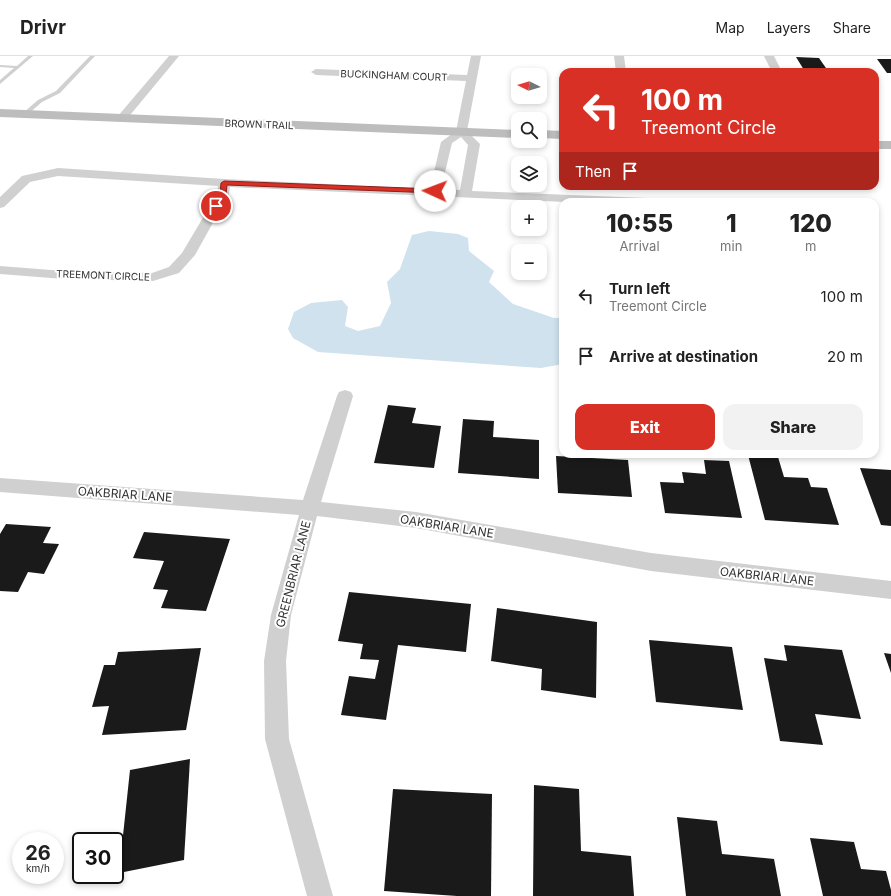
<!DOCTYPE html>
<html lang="en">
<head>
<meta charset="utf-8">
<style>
  body { margin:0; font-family:Inter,sans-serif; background:#f2f2f2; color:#222; height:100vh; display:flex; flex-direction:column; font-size:15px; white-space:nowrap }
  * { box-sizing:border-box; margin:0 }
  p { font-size:13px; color:#767676 }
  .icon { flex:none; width:22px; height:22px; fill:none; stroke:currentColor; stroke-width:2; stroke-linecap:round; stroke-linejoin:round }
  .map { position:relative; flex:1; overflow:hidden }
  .side { position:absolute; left:559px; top:142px; width:320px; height:260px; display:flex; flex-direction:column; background:#fff; border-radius:12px; box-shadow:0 2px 6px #0003 }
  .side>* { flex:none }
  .guide { position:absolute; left:559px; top:12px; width:320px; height:122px; border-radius:12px; box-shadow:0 2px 6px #0003; background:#d93025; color:#fff; overflow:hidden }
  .needle { width:26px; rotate:275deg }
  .buttons { position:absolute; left:511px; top:12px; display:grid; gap:8px }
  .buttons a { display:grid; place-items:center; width:36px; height:36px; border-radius:8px; background:#fff; box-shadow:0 2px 6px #0003; font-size:20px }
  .speed { position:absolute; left:12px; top:776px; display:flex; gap:8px; font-size:20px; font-weight:700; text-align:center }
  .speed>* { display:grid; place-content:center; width:52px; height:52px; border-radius:50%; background:#fff; box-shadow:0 2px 6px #0003; line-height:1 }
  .speed small { font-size:10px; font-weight:400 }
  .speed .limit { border:2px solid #111; border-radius:6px; background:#fff; color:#111 }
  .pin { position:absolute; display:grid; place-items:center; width:34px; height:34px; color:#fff; margin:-17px; border:2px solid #fff; border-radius:50%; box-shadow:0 1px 4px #0007 }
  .me { position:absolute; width:44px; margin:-22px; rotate:272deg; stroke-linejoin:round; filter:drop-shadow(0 0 3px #0008) }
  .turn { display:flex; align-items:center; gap:14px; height:84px; padding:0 16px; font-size:18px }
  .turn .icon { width:52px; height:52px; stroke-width:2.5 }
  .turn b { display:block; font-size:28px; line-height:34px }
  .then { display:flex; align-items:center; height:38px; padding:0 16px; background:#0003; gap:8px; font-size:15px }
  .eta { display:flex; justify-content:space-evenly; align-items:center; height:68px; text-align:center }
  .eta b { font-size:24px; font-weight:800; line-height:28px }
  .button { display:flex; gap:8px; margin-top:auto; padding:8px 16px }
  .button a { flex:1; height:46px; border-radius:12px; background:#d93025; color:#fff; font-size:16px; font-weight:800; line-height:46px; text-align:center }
  .button a+a { background:#f2f2f2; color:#222 }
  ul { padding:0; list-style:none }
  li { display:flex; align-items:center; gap:12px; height:60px; padding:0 16px }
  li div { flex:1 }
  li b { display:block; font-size:15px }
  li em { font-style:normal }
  header { display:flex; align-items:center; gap:24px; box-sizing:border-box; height:56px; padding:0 20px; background:#fff; border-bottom:1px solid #e0e0e0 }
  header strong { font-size:19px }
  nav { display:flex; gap:22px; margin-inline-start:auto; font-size:14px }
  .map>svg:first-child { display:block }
</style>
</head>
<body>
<header>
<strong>Drivr</strong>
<nav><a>Map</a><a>Layers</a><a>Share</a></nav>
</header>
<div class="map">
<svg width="891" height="840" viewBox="0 0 891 840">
  <rect width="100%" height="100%" fill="#fff"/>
  <path fill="#cfe2ee" d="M429 175 458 178 468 182 469 195 494 215 489 226 513 248 554 262H563V308L541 312 318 296 293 282 288 273 294 256 311 247 342 244 348 251 345 270 358 275 380 270 391 247 387 226 400 213 412 179Z"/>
  <g fill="#1a1a1a">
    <path d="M796 1 819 2 828 15 804 14Z"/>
    <path d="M877 3H891V17H887Z"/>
    <path d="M388 349 416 352 412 367 441 370 434 412 374 407Z"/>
    <path d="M463 363 494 365 493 381 539 384V423L458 417Z"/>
    <path d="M748 399 778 401 784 421 808 422 811 431 827 432 839 469 765 464Z"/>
    <path d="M556 400 628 404 632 441 558 437Z"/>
    <path d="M704 404 729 405 742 462 665 457 660 426 684 427 682 416 706 418Z"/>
    <path d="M860 412 891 414V470L881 469Z"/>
    <path d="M6 468 51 471 43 487 59 488 44 518 28 516 18 536 0 535V478Z"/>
    <path d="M144 476 230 483 206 555 161 552 168 534 153 533 164 505 133 502Z"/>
    <path d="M349 536 471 548 466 596 398 589 386 664 341 659 349 620 375 623 379 604 360 603 363 588 338 585Z"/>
    <path d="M497 552 597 566 596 642 541 634 542 613 491 605Z"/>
    <path d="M649 584 732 591 743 654 656 646Z"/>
    <path d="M784 589 842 594 861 663 815 658 823 689 780 685 764 602 787 605Z"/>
    <path d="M201 592 186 674 102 679 109 650 92 651 104 609H115L118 596Z"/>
    <path d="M884 597 891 598V617Z"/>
    <path d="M190 703 184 804 119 817 130 714Z"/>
    <path d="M534 729 579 733 581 795 631 800 634 840H533Z"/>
    <path d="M393 733 492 738 491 840H457L384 835Z"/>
    <path d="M677 761 717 765 722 798 774 803 781 840H686Z"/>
    <path d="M810 782 854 786 861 813 886 815 891 834V840H823Z"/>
  </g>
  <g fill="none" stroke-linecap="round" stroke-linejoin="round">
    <g fill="#d0d0d0" fill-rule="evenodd">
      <path d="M28 0H33L0 28V24L14 12 0 11V9L17 10Z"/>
      <path d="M90 0H95L60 37 42 46 27 59H23V57L38 44 56 35Z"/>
    </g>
    <g fill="#d0d0d0" fill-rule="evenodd">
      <path d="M169 0H179L126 64H118L117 62 118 60Z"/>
      <path d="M471 0H481L467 75 480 88 472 135 647 142 651 143 653 146H565L230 131 229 138 195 199 179 217 153 225 64 223 0 218V210L64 215 152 217 169 211 182 197 217 138 218 130 58 120 30 126 4 151 0 152V141L22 120 58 112 224 123 430 133 441 86 456 75 466 25 316 19 311 16 316 13 467 19ZM461 81 468 89 460 134 441 133 452 87Z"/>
      <path d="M614 0H624L626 16H616Z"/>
      <path d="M764 0H774L782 16H772Z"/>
      <path d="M345 334 351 336 353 340 321 446 416 456 651 497 891 525V543L651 515 416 472 317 460 291 559 286 605 289 683 333 840H307L265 683 264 605 271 559 299 459 0 436V422L303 444 337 340 339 336Z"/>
    </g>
    <g fill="#bdbdbd" fill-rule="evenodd">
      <path d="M0 53 518 74V82L0 61Z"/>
      <path d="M540 74 563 75V83L540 82Z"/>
      <rect x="875" y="85" width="16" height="8"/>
    </g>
  </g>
  <path fill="#d93025" stroke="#8d1f18" d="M224 125 435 133 438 135 435 137 227 129 226 138 219 150 214 152 213 150 220 138 221 127Z"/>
  <g text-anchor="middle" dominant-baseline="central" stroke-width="4" stroke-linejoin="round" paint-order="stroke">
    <g font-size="10" fill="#333" stroke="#fff">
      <text transform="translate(394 19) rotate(2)">BUCKINGHAM COURT</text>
      <text transform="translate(259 68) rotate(2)">BROWN TRAIL</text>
      <text transform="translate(103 219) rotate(2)">TREEMONT CIRCLE</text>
    </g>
    <g font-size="12" fill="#333" stroke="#fff">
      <text transform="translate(125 438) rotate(4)">OAKBRIAR LANE</text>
      <text transform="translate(447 470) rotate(9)">OAKBRIAR LANE</text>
      <text transform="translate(293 518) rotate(-76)">GREENBRIAR LANE</text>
      <text transform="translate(767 520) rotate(6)">OAKBRIAR LANE</text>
    </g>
  </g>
</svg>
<div class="buttons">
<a><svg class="needle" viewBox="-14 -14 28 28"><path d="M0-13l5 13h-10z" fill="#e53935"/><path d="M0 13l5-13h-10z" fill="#767676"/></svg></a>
<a><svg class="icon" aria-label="search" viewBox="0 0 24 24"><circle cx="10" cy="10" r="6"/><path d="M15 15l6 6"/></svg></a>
<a><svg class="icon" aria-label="layers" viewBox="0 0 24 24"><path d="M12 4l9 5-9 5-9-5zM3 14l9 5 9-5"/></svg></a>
<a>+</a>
<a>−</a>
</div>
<div class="speed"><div>26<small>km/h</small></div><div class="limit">30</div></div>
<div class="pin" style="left:216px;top:150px;background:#d93025"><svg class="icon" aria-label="arrive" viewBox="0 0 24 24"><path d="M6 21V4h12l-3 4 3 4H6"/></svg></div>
<svg class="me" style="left:435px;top:135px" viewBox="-20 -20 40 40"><circle r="19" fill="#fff"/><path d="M0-13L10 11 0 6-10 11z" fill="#d93025"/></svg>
<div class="guide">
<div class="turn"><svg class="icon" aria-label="left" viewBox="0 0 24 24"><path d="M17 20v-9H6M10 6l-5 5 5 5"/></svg><div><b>100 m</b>Treemont Circle</div></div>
<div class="then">Then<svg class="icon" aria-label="arrive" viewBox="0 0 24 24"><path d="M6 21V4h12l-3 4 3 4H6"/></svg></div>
</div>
<section class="side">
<div class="eta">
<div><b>10:55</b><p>Arrival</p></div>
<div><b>1</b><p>min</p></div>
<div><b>120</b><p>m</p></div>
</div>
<ul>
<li><svg class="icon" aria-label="left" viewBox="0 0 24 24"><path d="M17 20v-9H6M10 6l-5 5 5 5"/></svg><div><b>Turn left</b><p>Treemont Circle</p></div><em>100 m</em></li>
<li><svg class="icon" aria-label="arrive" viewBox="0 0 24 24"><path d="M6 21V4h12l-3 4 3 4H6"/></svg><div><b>Arrive at destination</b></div><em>20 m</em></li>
</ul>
<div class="button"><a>Exit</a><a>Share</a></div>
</section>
</div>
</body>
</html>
